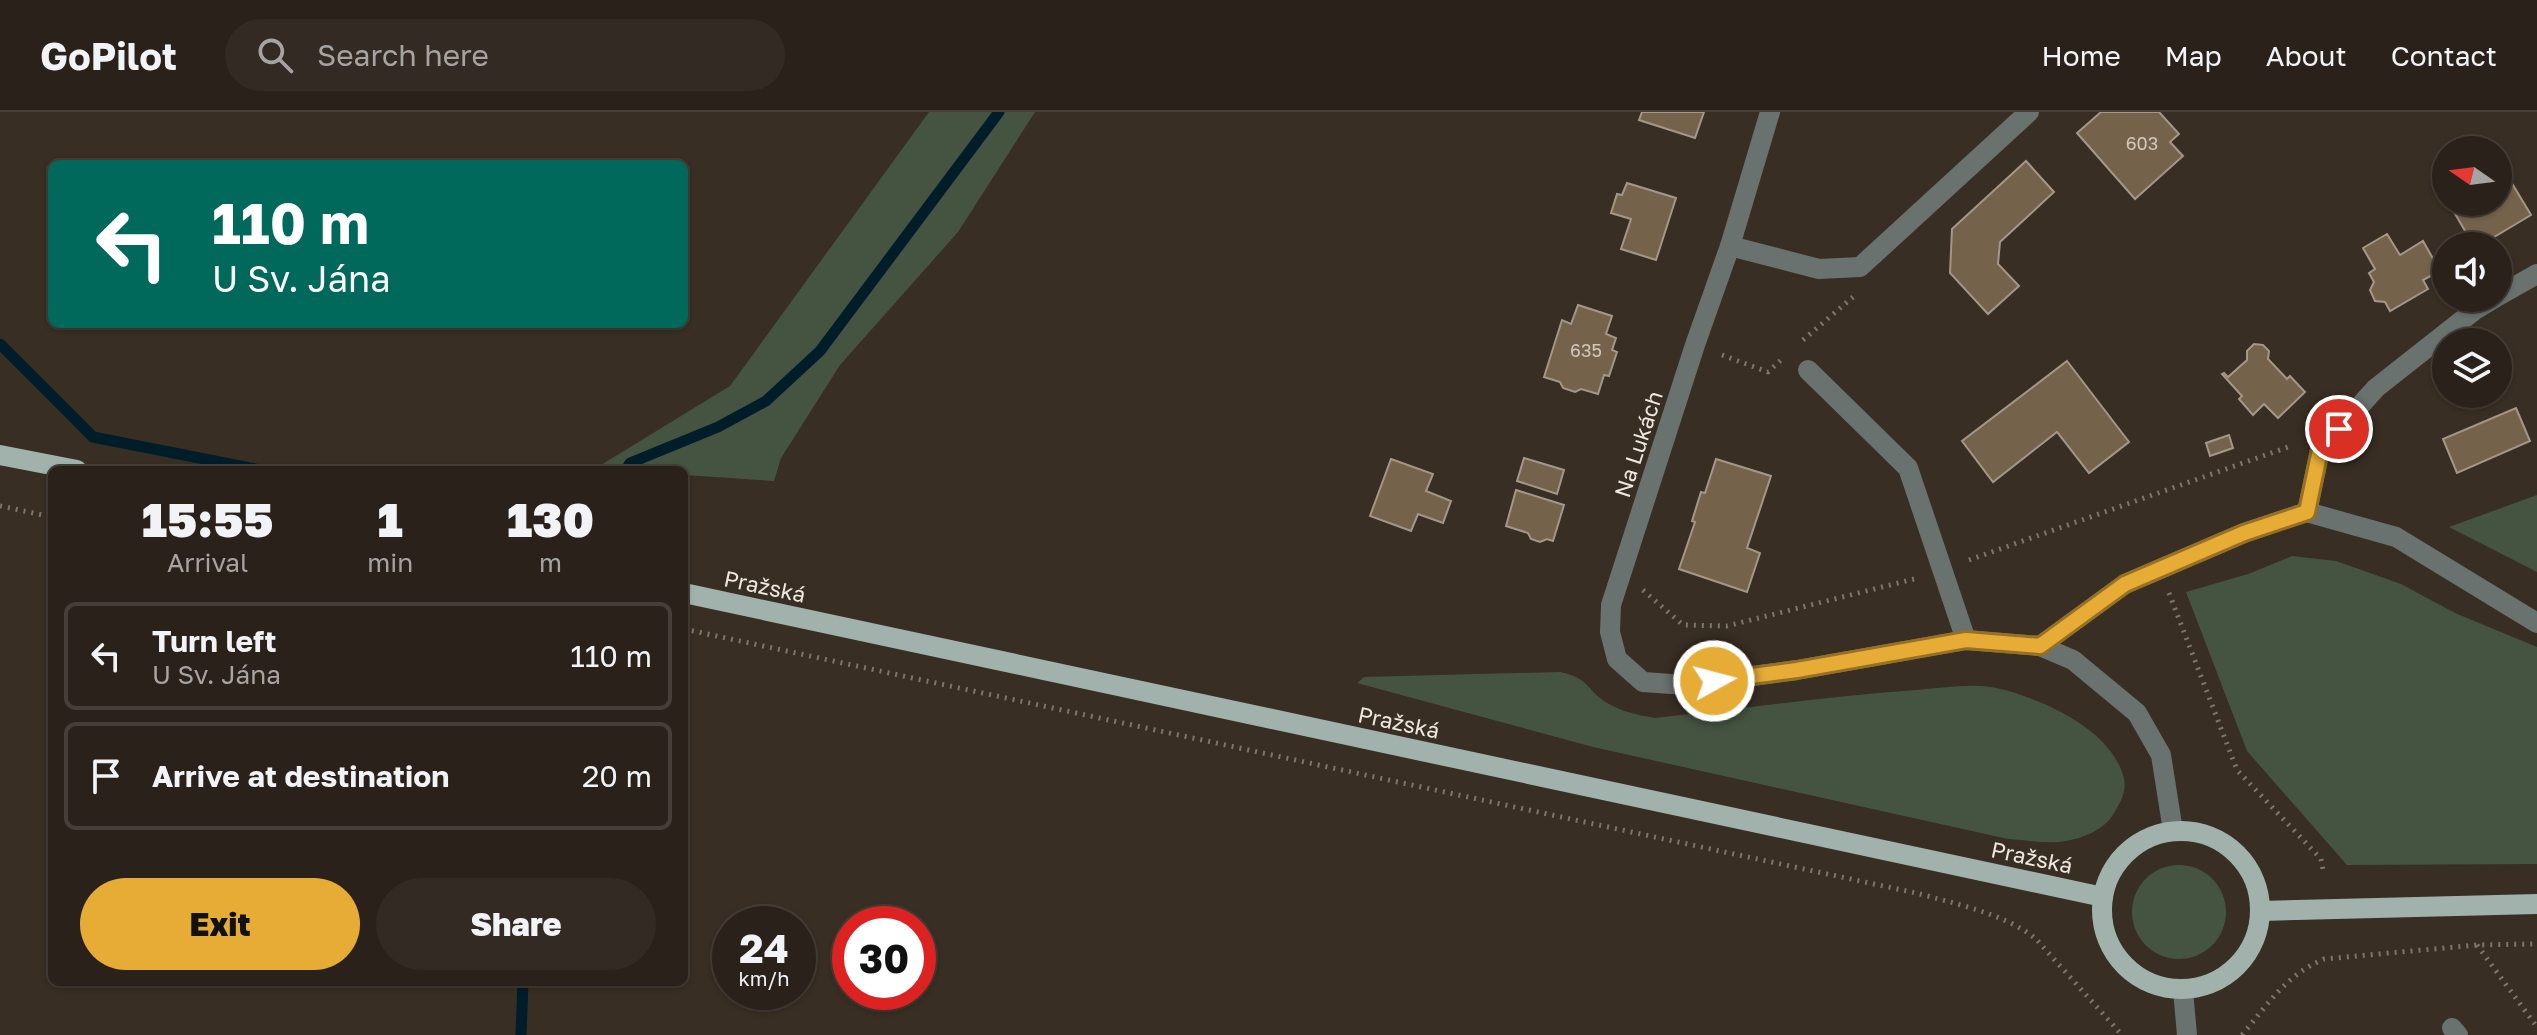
<!DOCTYPE html>
<html lang="en">
<head>
<meta charset="utf-8">
<style>
  body { margin:0; font-family:"Golos Text",sans-serif; background:#322a23; color:#f1f3f6; height:100vh; display:flex; flex-direction:column; font-size:30px; white-space:nowrap }
  * { box-sizing:border-box; margin:0 }
  p { font-size:26px; color:#a5a4a2 }
  .icon { flex:none; width:44px; height:44px; fill:none; stroke:currentColor; stroke-width:2; stroke-linecap:round; stroke-linejoin:round }
  .map { position:relative; flex:1; overflow:hidden }
  .drawer { position:absolute; left:48px; top:354px; width:640px; height:520px; display:flex; flex-direction:column; background:#2a221a; border-radius:12px; box-shadow:0 2px 6px #0004,0 0 0 2px #463f39 }
  .drawer>* { flex:none }
  .guide { position:absolute; left:48px; top:48px; width:640px; height:168px; border-radius:12px; box-shadow:0 2px 6px #0004,0 0 0 2px #463f39; background:#00695c; color:#fff; overflow:hidden }
  .needle { width:52px; rotate:284deg }
  .controls { position:absolute; left:2432px; top:24px; display:grid; gap:16px }
  .controls a { display:grid; place-items:center; width:80px; height:80px; border-radius:50%; background:#2a221a; box-shadow:0 2px 6px #0004,0 0 0 2px #463f39; font-size:40px }
  .speed { position:absolute; left:712px; top:794px; display:flex; gap:16px; font-size:40px; font-weight:700; text-align:center }
  .speed>* { display:grid; place-content:center; width:104px; height:104px; border-radius:50%; background:#2a221a; box-shadow:0 2px 6px #0004,0 0 0 2px #463f39; line-height:1 }
  .speed small { font-size:20px; font-weight:400 }
  .speed .limit { border:12px solid #d22; background:#fff; color:#111 }
  .pin { position:absolute; display:grid; place-items:center; width:68px; height:68px; color:#fff; margin:-34px; border:4px solid #fff; border-radius:50%; box-shadow:0 2px 8px #0007 }
  .me { position:absolute; width:88px; margin:-44px; rotate:83deg; stroke-linejoin:round; filter:drop-shadow(0 0 6px #0008) }
  .turn { display:flex; align-items:center; gap:28px; height:168px; padding:0 32px; font-size:36px }
  .turn .icon { width:104px; height:104px; stroke-width:2.5 }
  .turn b { display:block; font-size:56px; line-height:68px }
  .eta { display:flex; justify-content:space-evenly; align-items:center; height:136px; text-align:center }
  .eta b { font-size:48px; font-weight:800; line-height:56px }
  .primary-button { display:flex; gap:16px; margin-top:auto; padding:16px 32px }
  .primary-button a { flex:1; height:92px; border-radius:48px; background:#e6ac36; color:#111; font-size:32px; font-weight:800; line-height:92px; text-align:center }
  .primary-button a+a { background:#322a23; color:#f1f3f6 }
  ul { padding:0; list-style:none }
  li { display:flex; align-items:center; gap:24px; height:108px; margin:0 16px 12px; padding:0 16px; border:4px solid #463f39; border-radius:12px }
  li div { flex:1 }
  li b { display:block; font-size:30px }
  li em { font-style:normal }
  header { display:flex; align-items:center; gap:48px; box-sizing:border-box; height:112px; padding:0 40px; background:#2a221a; border-bottom:2px solid #463f39 }
  header strong { font-size:38px }
  nav { display:flex; gap:44px; margin-inline-start:auto; font-size:28px }
  .search { width:560px; height:72px; background:#322a23; display:flex; align-items:center; gap:20px; box-sizing:border-box; padding:0 28px; border-radius:44px; color:#a5a4a2; font-size:30px }
  .map>svg:first-child { display:block }
</style>
</head>
<body>
<header>
<strong>GoPilot</strong>
<div class="search"><svg class="icon" aria-label="search" viewBox="0 0 24 24"><circle cx="10" cy="10" r="6"/><path d="M15 15l6 6"/></svg>Search here</div>
<nav><a>Home</a><a>Map</a><a>About</a><a>Contact</a></nav>
</header>
<div class="map">
<svg width="2537" height="923" viewBox="0 0 2537 923">
  <rect width="100%" height="100%" fill="#382e23"/>
  <g fill="#455441">
    <path d="M929 0H1035L958 120 840 253 781 346 774 369 684 363V358L596 356 730 274Z"/>
    <path d="M2537 383V460L2449 415Z"/>
    <path d="M2292 444 2336 449 2401 472 2455 501 2537 535V752L2347 753 2247 639 2186 480 2248 462Z"/>
    <path d="M1560 560C1591 567 1585 577 1607 591 1622 600 1638 603 1655 606 1742 597 1829 584 1916 578 1943 576 1975 570 2001 577 2044 588 2113 618 2124 667 2127 679 2120 691 2114 701 2105 719 2076 729 2057 730 2041 731 2024 728 2008 727L1593 635 1357 571 1364 565Z"/>
    <circle cx="2179" cy="800" r="47"/>
  </g>
  <g fill="none" stroke-linecap="round" stroke-linejoin="round">
    <g stroke="#011d29" stroke-width="11">
      <path d="M0 232 93 325 260 358"/>
      <path d="M626 358 630 351 718 315 766 289 820 239 999 0"/>
      <path d="M521 923 523 870"/>
    </g>
  </g>
  <g fill="#75624b" stroke="#a39789" stroke-width="2">
    <path d="M1642 0H1704L1695 26 1639 8Z"/>
    <path d="M2101 0H2159L2179 22 2170 30 2183 44 2135 87 2077 21Z"/>
    <path d="M2026 49 2054 80 2000 130 1998 152 2019 174 1988 202 1950 161 1952 117Z"/>
    <path d="M2501 53 2531 103 2479 134H2474L2448 90H2498V55Z"/>
    <path d="M1627 71 1676 86 1656 148 1621 137 1631 107 1611 101 1617 82 1622 83Z"/>
    <path d="M2387 122 2400 143 2423 129 2440 159 2423 168 2428 177 2390 199 2385 190 2375 189 2370 178 2374 170 2369 161 2375 157 2363 136Z"/>
    <path d="M1578 193 1612 204 1606 222 1616 226 1612 238 1617 240 1609 264 1604 263 1598 282 1581 277 1575 280 1563 276 1560 270 1544 265 1562 208 1571 212Z"/>
    <path d="M2254 232 2263 233 2269 239 2268 247 2287 267 2290 264 2305 280 2278 306 2264 292 2253 303 2239 287 2242 284 2222 262 2224 261 2228 265 2247 248V239Z"/>
    <path d="M2067 249 2129 330 2089 361 2057 320 1993 370 1962 329Z"/>
    <path d="M2516 296 2530 329 2457 361 2443 327Z"/>
    <path d="M2229 323 2233 336 2210 344 2206 331Z"/>
    <path d="M1524 346 1564 358 1557 382 1517 369Z"/>
    <path d="M1391 347 1433 362 1426 379 1451 389 1443 411 1418 402 1411 419 1370 404Z"/>
    <path d="M1716 347 1771 364 1747 436 1760 441 1747 480 1679 457 1695 410 1692 409 1701 380 1705 381Z"/>
    <path d="M1516 378 1564 393 1553 429 1547 427 1540 430 1531 427 1528 421 1506 414Z"/>
  </g>
  <g fill="none" stroke-linecap="round" stroke-linejoin="round">
    <g stroke="#7e756c" stroke-width="5" stroke-dasharray="2 6" stroke-linecap="butt">
      <path d="M1803 228 1853 185"/>
      <path d="M1722 243 1768 260 1781 248"/>
      <path d="M0 394 52 405"/>
      <path d="M1969 448 2291 334"/>
      <path d="M1643 478 1683 513 1727 514 1918 466"/>
      <path d="M2169 481 2237 658 2321 747 2323 758"/>
      <path d="M684 517 1916 781C1953 791 2006 802 2036 827L2122 923"/>
      <path d="M2477 833 2537 915"/>
      <path d="M2242 923C2268 892 2286 863 2324 847L2477 833 2533 832"/>
    </g>
    <g stroke="#69726f" stroke-width="20">
      <path d="M1770 0 1730 134 1695 233 1611 493 1610 520 1617 547 1643 570 1686 573 1797 558 1966 528 2040 534 2125 472 2244 421 2307 400 2396 425 2537 511"/>
      <path d="M1730 134 1819 157 1860 155 2029 0"/>
      <path d="M2498 184 2537 162"/>
      <path d="M1808 258 1908 356 1966 528"/>
      <path d="M2307 400 2320 338 2376 276 2475 198 2495 186"/>
      <path d="M2040 534 2073 548 2137 601 2161 643 2173 719"/>
      <path d="M2183 878 2187 923"/>
      <path d="M2452 916 2458 923"/>
    </g>
    <g stroke="#a1b2ac" stroke-width="20">
      <path d="M0 343 77 358"/>
      <path d="M684 481 2103 785"/>
      <circle cx="2181" cy="798" r="79"/>
      <path d="M2260 799 2537 792"/>
    </g>
  </g>
  <g fill="none" stroke-linecap="round" stroke-linejoin="round">
    <g stroke="#967023" stroke-width="20">
      <path id="route" d="M1714 569 1797 558 1966 528 2040 534 2125 472 2244 421 2307 400 2320 338 2339 317"/>
    </g>
    <use href="#route" stroke="#e6ac36" stroke-width="14"/>
  </g>
  <g text-anchor="middle" dominant-baseline="central" stroke-width="8" stroke-linejoin="round" paint-order="stroke">
    <g font-size="18" fill="#d1c7bc">
      <text x="2142" y="31">603</text>
      <text x="1586" y="238">635</text>
    </g>
    <g font-size="22" fill="#f0e9e2" stroke="#382e23">
      <text transform="translate(1638 332) rotate(-72)">Na Lukách</text>
      <text transform="translate(765 474) rotate(12)">Pražská</text>
      <text transform="translate(1399 610) rotate(12)">Pražská</text>
      <text transform="translate(2032 745) rotate(12)">Pražská</text>
    </g>
  </g>
</svg>
<div class="controls">
<a><svg class="needle" viewBox="-14 -14 28 28"><path d="M0-13l5 13h-10z" fill="#e53935"/><path d="M0 13l5-13h-10z" fill="#a5a4a2"/></svg></a>
<a><svg class="icon" aria-label="sound" viewBox="0 0 24 24"><path d="M4 9h4l5-4v14l-5-4H4zM17 9q2 3 0 6"/></svg></a>
<a><svg class="icon" aria-label="layers" viewBox="0 0 24 24"><path d="M12 4l9 5-9 5-9-5zM3 14l9 5 9-5"/></svg></a>
</div>
<div class="speed"><div>24<small>km/h</small></div><div class="limit">30</div></div>
<div class="pin" style="left:2339px;top:317px;background:#d93025"><svg class="icon" aria-label="arrive" viewBox="0 0 24 24"><path d="M6 21V4h12l-3 4 3 4H6"/></svg></div>
<svg class="me" style="left:1714px;top:569px" viewBox="-20 -20 40 40"><circle r="17" fill="#e6ac36" stroke="#fff" stroke-width="3"/><path d="M0-11L8 9 0 5-8 9z" fill="#fff"/></svg>
<div class="guide">
<div class="turn"><svg class="icon" aria-label="left" viewBox="0 0 24 24"><path d="M17 20v-9H6M10 6l-5 5 5 5"/></svg><div><b>110 m</b>U Sv. Jána</div></div>
</div>
<section class="drawer">
<div class="eta">
<div><b>15:55</b><p>Arrival</p></div>
<div><b>1</b><p>min</p></div>
<div><b>130</b><p>m</p></div>
</div>
<ul>
<li><svg class="icon" aria-label="left" viewBox="0 0 24 24"><path d="M17 20v-9H6M10 6l-5 5 5 5"/></svg><div><b>Turn left</b><p>U Sv. Jána</p></div><em>110 m</em></li>
<li><svg class="icon" aria-label="arrive" viewBox="0 0 24 24"><path d="M6 21V4h12l-3 4 3 4H6"/></svg><div><b>Arrive at destination</b></div><em>20 m</em></li>
</ul>
<div class="primary-button"><a>Exit</a><a>Share</a></div>
</section>
</div>
</body>
</html>
